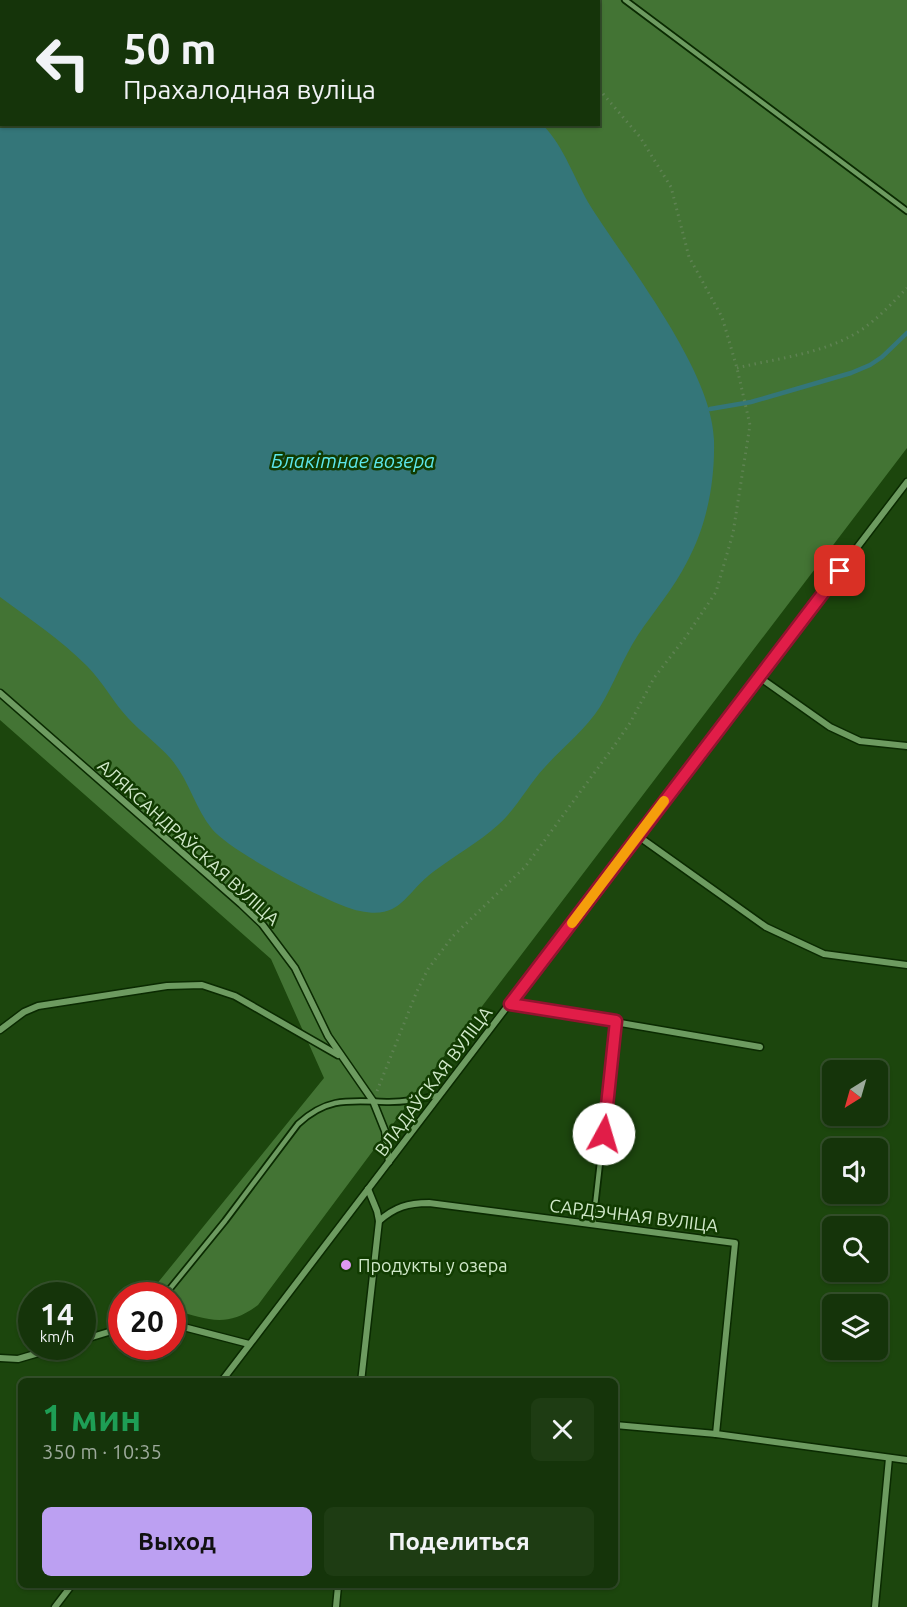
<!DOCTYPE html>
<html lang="ru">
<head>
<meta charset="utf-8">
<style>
  body { margin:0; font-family:Ubuntu,sans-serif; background:#1e3c13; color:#f1f3f6; height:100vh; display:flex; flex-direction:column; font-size:22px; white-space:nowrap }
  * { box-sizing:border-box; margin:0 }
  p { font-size:20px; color:#9daa9c }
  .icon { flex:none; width:33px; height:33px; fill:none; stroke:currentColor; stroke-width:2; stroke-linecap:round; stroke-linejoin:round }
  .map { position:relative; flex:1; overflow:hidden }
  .panel { position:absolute; left:18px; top:1378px; width:600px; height:210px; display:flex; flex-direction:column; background:#15340a; border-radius:9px; box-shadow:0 2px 4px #0004,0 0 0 2px #344f2b }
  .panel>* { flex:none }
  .top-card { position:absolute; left:0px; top:0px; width:600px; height:126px; box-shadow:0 2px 4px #0004,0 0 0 2px #344f2b; background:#15340a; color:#f1f3f6; overflow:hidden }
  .needle { width:39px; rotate:217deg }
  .controls { position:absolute; left:822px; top:1060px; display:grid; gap:12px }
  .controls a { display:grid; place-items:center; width:66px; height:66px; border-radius:9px; background:#15340a; box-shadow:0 2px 4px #0004,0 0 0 2px #344f2b; font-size:30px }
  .speed { position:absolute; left:18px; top:1282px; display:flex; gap:12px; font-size:30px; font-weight:700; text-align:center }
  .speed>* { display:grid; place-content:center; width:78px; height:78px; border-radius:50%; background:#15340a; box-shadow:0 2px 4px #0004,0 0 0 2px #344f2b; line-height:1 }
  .speed small { font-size:15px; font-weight:400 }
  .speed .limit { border:9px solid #d22; background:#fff; color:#111 }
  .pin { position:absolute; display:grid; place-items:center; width:51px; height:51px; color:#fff; margin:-26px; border-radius:12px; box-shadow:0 3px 9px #0006 }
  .me { position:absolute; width:66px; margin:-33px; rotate:6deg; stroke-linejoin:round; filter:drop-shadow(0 0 4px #0008) }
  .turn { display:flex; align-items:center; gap:21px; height:126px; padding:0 24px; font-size:27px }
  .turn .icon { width:78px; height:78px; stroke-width:2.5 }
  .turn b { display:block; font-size:42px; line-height:51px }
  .round { display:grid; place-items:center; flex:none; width:63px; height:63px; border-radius:9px; background:#1e3c13 }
  .overview { display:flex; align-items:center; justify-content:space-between; height:102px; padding:0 24px }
  h1 { font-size:36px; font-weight:700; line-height:45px; color:#1e9e55 }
  .action { display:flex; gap:12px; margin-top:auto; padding:12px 24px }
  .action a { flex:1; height:69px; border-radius:9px; background:#bca0f2; color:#111; font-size:24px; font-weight:700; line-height:69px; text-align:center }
  .action a+a { background:#1e3c13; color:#f1f3f6 }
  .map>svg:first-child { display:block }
</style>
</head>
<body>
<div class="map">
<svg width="907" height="1607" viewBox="0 0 907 1607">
  <rect width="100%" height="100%" fill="#1c460d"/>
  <path fill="#437434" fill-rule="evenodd" d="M0 0H907V448L413 1097 258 1305C226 1329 208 1319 173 1310L172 1296H147L324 1078 271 959 0 720ZM2 2H598V124H2Z"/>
  <path fill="#347679" d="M0 0H356L358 1 2 2V124L543 125C565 148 574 179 591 207 629 267 712 370 714 440 715 482 707 525 687 562 674 588 654 611 638 635 623 658 614 684 600 707 585 730 563 747 545 767 528 785 517 808 498 825 478 843 454 856 433 872 405 893 401 920 360 911 331 905 231 852 212 829 195 808 189 780 171 759 158 744 142 733 128 718 113 702 103 682 87 666 61 640 30 619 0 597Z"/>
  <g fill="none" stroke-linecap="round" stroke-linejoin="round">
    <path stroke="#347679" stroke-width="4.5" d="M710 409 751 402 851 373 870 365 882 357 907 333"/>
    <g stroke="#0a2a01" stroke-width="8">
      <g id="service">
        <path d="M625 0 907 211"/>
        <path d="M593 1224 616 1021"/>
        <path d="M164 1296 225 1221 298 1124C328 1096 351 1101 389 1102 406 1102 422 1099 439 1095"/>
      </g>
    </g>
    <g stroke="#0a2a01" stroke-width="9">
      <g id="minor">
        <path d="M759 677 830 727 860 741 907 746"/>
        <path d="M0 693 241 904 262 924 295 968 328 1036 373 1101 385 1131 389 1162"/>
        <path d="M638 836 766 927 824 954 907 965"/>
        <path d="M510 1004 760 1047"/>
        <path d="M0 1030 24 1012 38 1006 167 986 202 985 235 996 338 1055"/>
        <path d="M379 1221C395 1207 408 1203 429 1203L735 1243 716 1434"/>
        <path d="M172 1324 249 1344"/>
        <path d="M82 1340 122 1328"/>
        <path d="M0 1358 18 1359 59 1347"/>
        <path d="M221 1382 907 482"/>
        <path d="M361 1382 379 1221 377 1211 368 1189"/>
        <path d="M615 1425 716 1434 907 1460"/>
        <path d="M55 1607 71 1586"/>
        <path d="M336 1607 338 1586"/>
        <path d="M875 1607 889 1458"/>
      </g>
    </g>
    <g stroke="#5e8252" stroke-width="3" stroke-dasharray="1.5 4.5" stroke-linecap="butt">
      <path d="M483 0 486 2"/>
      <path d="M500 2V0"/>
      <path d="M737 368C778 358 822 354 858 332 877 320 892 303 907 288"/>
      <path d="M377 1091 417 991 428 969 453 936 525 867 614 746 630 723 654 678 685 638 716 592 733 533 750 425 737 368 722 317 689 257 671 187 640 137 598 88"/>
    </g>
    <use href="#service" stroke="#6d9b60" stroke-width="4.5"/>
    <use href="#minor" stroke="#6d9b60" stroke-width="6"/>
  </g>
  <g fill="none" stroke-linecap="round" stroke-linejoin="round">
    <g stroke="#92132f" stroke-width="15">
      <path id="route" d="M604 1134 616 1021 510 1004 840 571"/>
    </g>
    <use href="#route" stroke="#e11d48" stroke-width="10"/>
    <path stroke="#f59e0b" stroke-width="10" d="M572 923 664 801"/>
  </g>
  <circle fill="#df98f2" stroke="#113b01" stroke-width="2" cx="346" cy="1265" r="6"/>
  <g text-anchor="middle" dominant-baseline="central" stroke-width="5" stroke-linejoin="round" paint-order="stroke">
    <g font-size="18" fill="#d0e8c9" stroke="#113b01">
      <text transform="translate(189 842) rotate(42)">АЛЯКСАНДРАЎСКАЯ ВУЛІЦА</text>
      <text transform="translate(433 1081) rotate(-53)">ВЛАДАЎСКАЯ ВУЛІЦА</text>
      <text transform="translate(634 1215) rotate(7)">САРДЭЧНАЯ ВУЛІЦА</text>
    </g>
    <g font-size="18" fill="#d0e8c9" stroke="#113b01" text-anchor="start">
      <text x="358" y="1265">Продукты у озера</text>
    </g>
    <g font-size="20" font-style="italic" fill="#5de7ec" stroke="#113b01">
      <text x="353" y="460">Блакітнае возера</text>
    </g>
  </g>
</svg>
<div class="controls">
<a><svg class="needle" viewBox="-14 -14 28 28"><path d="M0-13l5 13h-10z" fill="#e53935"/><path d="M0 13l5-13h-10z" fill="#9daa9c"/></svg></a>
<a><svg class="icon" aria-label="sound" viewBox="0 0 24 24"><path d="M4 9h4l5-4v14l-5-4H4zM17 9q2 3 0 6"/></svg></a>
<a><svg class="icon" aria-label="search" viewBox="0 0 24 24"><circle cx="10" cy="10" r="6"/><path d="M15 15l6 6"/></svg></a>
<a><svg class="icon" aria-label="layers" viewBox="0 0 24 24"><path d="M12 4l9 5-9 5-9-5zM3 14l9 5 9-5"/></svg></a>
</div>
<div class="speed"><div>14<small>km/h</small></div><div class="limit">20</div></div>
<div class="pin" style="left:840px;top:571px;background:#d93025"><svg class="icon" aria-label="arrive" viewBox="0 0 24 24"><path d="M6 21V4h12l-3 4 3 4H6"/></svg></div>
<svg class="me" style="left:604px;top:1134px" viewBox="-20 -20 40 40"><circle r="19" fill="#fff"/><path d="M0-13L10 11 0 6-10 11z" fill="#e11d48"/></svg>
<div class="top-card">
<div class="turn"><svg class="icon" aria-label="left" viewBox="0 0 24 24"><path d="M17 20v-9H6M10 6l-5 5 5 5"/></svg><div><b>50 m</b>Прахалодная вуліца</div></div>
</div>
<section class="panel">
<div class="overview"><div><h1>1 мин</h1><p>350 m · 10:35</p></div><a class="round"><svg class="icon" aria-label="close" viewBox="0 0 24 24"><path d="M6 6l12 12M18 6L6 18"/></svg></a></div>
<div class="action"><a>Выход</a><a>Поделиться</a></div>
</section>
</div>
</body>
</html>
